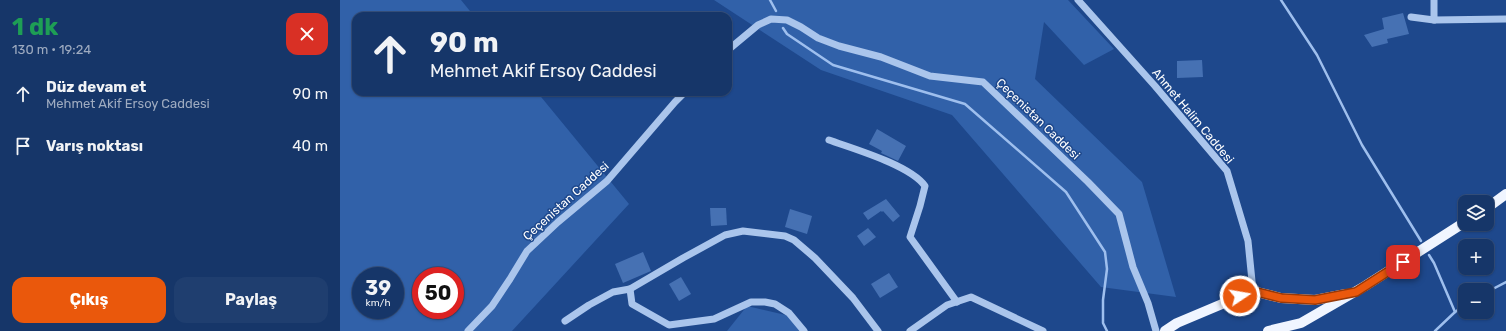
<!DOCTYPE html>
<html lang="tr">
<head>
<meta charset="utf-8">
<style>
  body { margin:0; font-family:Rubik,sans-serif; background:#1f3e6f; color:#f1f3f6; height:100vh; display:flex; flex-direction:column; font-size:15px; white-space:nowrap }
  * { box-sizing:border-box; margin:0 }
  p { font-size:13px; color:#9eabc0 }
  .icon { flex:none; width:22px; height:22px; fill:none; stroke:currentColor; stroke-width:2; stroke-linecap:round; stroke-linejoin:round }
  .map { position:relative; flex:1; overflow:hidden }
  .details { display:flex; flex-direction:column; background:#163669; width:340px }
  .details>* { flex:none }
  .hud { position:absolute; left:12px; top:12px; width:380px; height:84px; border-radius:12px; box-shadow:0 1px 3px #0004,0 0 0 1px #35507d; background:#163669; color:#f1f3f6; overflow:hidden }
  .buttons { position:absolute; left:1118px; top:195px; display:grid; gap:8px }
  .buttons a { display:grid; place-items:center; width:36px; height:36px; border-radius:8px; background:#163669; box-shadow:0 1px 3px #0004,0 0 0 1px #35507d; font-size:20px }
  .speed { position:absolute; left:12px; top:267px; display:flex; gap:8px; font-size:20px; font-weight:700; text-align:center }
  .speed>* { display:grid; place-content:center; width:52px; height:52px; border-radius:50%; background:#163669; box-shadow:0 1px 3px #0004,0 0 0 1px #35507d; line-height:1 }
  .speed small { font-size:10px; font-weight:400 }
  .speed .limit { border:6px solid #d22; background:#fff; color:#111 }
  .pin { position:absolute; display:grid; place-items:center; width:34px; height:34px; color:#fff; margin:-17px; border-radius:8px; box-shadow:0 2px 6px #0006 }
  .me { position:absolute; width:44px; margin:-22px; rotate:78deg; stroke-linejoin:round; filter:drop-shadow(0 0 3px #0008) }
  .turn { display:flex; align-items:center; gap:14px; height:84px; padding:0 12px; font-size:18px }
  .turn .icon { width:52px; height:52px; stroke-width:2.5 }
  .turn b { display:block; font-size:28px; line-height:34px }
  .round { display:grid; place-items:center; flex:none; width:42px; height:42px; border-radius:12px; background:#1f3e6f }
  .headline { display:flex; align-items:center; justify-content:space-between; height:68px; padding:0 12px }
  h1 { font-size:24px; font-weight:700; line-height:30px; color:#1e9e55 }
  .primary-button { display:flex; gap:8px; margin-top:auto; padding:8px 12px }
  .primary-button a { flex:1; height:46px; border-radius:12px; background:#ea580c; color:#fff; font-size:16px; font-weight:700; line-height:46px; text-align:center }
  .primary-button a+a { background:#1f3e6f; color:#f1f3f6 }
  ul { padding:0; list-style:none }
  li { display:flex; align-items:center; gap:12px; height:52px; padding:0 12px }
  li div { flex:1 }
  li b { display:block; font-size:15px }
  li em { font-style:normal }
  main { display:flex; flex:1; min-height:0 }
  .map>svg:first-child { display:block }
</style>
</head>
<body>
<main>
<section class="details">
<div class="headline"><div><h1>1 dk</h1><p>130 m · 19:24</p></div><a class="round" style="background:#d93025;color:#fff"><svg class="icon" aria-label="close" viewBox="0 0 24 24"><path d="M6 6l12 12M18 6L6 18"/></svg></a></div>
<ul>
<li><svg class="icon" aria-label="ahead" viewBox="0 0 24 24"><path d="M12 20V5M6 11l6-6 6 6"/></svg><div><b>Düz devam et</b><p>Mehmet Akif Ersoy Caddesi</p></div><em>90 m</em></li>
<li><svg class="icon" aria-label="arrive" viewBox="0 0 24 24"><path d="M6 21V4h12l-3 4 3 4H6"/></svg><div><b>Varış noktası</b></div><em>40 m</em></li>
</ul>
<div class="primary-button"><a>Çıkış</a><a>Paylaş</a></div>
</section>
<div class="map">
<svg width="1166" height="331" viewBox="0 0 1166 331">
  <rect width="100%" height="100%" fill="#1e488c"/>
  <g fill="#3161a9" fill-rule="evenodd">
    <path d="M0 0H121L134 16H16V92H197L289 204 172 331H0ZM21 276H55V310H21ZM81 276H115V310H81Z"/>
    <path d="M374 0H728L774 49 744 65 704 22 695 79 802 182 836 297 761 287 612 115 481 70Z"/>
    <path d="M407 306 454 317 461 331H387Z"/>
  </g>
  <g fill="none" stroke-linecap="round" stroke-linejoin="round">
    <g stroke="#9ebfee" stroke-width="2.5">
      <path d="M430 0 436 11"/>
      <path d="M941 0 977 55 1022 145 1081 241"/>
      <path d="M443 28 447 34 493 65 625 104 726 192 765 252 767 269 763 300V323L767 331"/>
      <path d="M1089 255 1094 263 1115 312"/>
      <path d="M1147 292 1166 282"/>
      <path d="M1095 331 1115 312 1125 305"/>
    </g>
  </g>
  <g fill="#4671b3">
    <path d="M1063 13 1069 34 1047 39 1048 43 1032 47 1024 35 1044 29 1042 18Z"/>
    <path d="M862 60 863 77 837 78V61Z"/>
    <path d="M537 129 566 146 558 161 541 153 542 151 529 144Z"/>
    <path d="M546 199 560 216 553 222 543 211 542 212 541 211 528 220 523 213Z"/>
    <path d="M370 208H386L387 225 371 226Z"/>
    <path d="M450 209 472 216 467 234 445 227Z"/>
    <path d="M528 228 536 237 524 246 517 236Z"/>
    <path d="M303 252 311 271 283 283 275 264Z"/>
    <path d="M549 273 558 287 540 298 531 284Z"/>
    <path d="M341 277 351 294 339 301 329 284Z"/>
  </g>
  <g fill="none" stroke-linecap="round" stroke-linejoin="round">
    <g stroke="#aac5ec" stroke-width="7">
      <path d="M738 0 815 86 887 171 908 241 913 291"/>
      <path d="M1094 0V20L1166 19"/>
      <path d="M1071 17 1094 20"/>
      <path d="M388 50 418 25 431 19 447 20 461 27 478 38 499 46 541 57 590 76 643 82 748 182 779 214 793 267 808 303 816 331"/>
      <path d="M489 140C514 149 570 165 585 186L580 206 570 237 617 302"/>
      <path d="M290 289 292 304 329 325 374 319 411 302H425L435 304 449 313 464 331"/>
      <path d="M225 321 249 305 273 292 290 289 343 258 385 235 403 231 445 236 454 240 475 258 513 298 538 331"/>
      <path d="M128 331 152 306 170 279 187 251 218 222 267 181 335 102 345 92"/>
      <path d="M570 331 607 305 631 297 703 331"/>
    </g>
    <g stroke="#f0f5ff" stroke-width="10">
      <path d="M1147 208 1166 194"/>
      <path d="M825 331 837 323 913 291 941 298 975 300 1006 294"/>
      <path d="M928 331 961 323 1025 286 1125 222"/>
    </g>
  </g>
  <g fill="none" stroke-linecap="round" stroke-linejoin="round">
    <g stroke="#983908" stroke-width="10">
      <path id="route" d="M900 296 913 291 941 298 975 300 1016 292 1063 262"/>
    </g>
    <use href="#route" stroke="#ea580c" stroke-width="7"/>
  </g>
  <g text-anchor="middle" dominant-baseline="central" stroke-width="3" stroke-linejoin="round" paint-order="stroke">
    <g font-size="12" fill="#fff" stroke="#1e488c">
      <text transform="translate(853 116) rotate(50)">Ahmet Halim Caddesi</text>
      <text transform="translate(698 119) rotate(44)">Çeçenistan Caddesi</text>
      <text transform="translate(226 201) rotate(-42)">Çeçenistan Caddesi</text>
    </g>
  </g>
</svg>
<div class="buttons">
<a><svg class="icon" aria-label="layers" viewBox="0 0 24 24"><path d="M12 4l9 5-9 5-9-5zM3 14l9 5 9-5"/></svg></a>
<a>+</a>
<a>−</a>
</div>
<div class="speed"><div>39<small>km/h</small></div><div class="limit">50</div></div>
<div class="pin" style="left:1063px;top:262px;background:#d93025"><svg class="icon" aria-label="arrive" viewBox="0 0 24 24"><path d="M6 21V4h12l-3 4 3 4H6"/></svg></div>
<svg class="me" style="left:900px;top:296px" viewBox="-20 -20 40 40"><circle r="17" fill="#ea580c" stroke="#fff" stroke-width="3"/><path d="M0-11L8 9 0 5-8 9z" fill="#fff"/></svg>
<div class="hud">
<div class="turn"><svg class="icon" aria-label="ahead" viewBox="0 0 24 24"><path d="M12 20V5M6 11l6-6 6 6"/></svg><div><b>90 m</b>Mehmet Akif Ersoy Caddesi</div></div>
</div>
</div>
</main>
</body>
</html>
